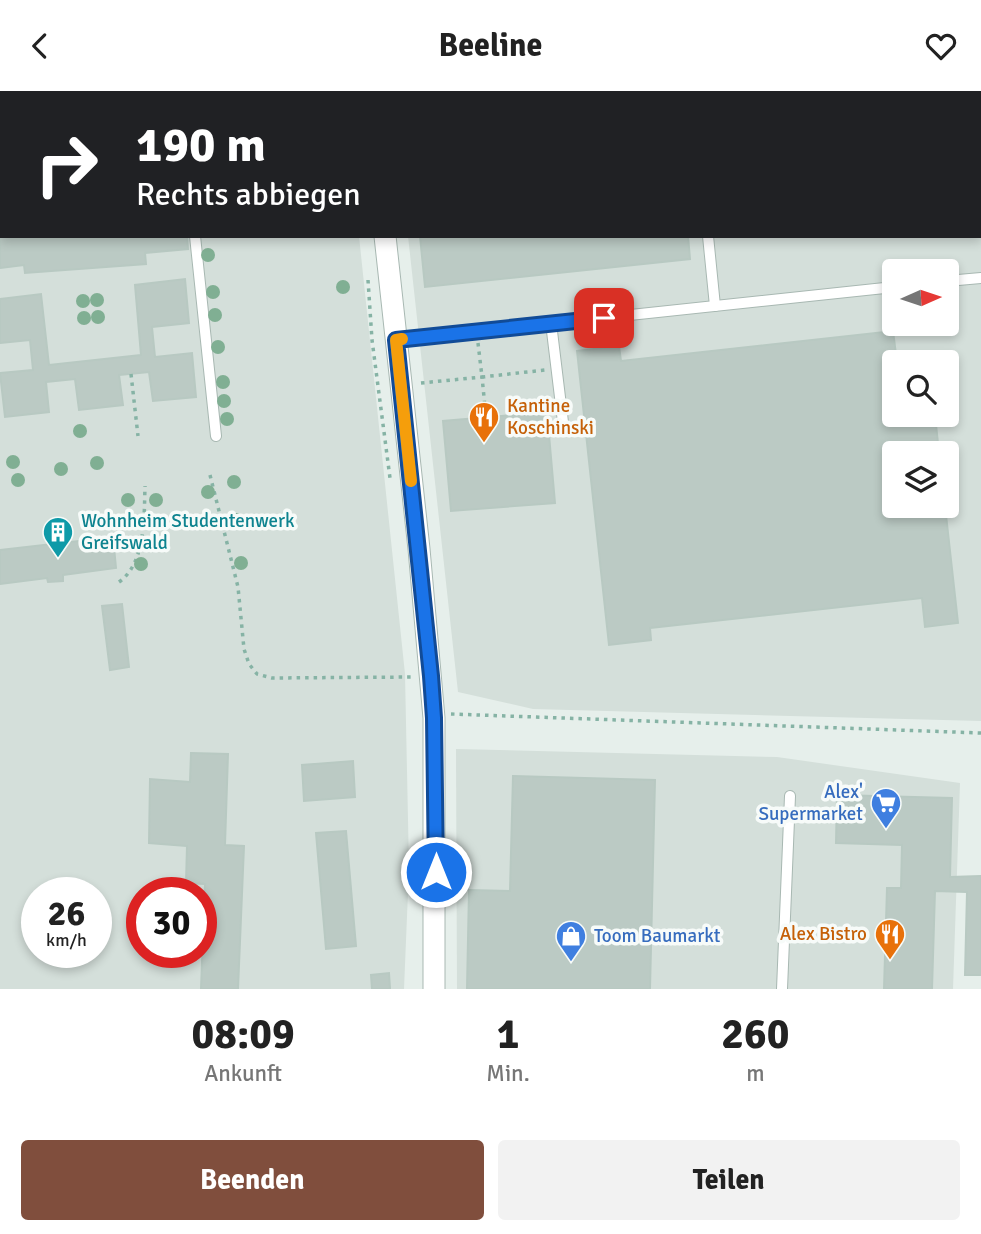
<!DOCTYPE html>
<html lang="de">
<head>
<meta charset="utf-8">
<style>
  body { margin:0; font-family:Signika,sans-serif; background:#f2f2f2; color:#222; height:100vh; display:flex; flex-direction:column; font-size:26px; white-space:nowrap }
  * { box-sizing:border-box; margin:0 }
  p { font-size:23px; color:#767676 }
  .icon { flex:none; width:38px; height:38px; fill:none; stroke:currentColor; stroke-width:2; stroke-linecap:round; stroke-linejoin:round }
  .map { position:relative; height:898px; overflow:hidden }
  .details { display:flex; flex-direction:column; background:#fff; flex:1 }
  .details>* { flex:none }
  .guide { position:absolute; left:0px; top:0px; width:982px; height:147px; box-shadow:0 4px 10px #0003; background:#202124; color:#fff; overflow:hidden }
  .needle { width:46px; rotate:87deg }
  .tools { position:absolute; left:882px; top:168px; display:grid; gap:14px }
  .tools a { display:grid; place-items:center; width:77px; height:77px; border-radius:7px; background:#fff; box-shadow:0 4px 10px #0003; font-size:35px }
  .speed { position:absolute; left:21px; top:786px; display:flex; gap:14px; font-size:35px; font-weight:700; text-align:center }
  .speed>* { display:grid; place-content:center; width:91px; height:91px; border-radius:50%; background:#fff; box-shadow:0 4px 10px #0003; line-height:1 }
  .speed small { font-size:18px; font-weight:400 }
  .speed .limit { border:10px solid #d22; background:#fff; color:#111 }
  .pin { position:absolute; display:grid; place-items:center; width:60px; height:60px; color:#fff; margin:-30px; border-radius:14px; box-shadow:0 4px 10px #0006 }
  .me { position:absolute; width:77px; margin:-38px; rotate:0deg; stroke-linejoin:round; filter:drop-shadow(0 0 5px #0008) }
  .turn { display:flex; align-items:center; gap:24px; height:147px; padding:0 21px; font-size:32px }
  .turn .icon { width:91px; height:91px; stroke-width:2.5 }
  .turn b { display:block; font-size:49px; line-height:60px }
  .eta { display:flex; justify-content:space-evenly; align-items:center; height:119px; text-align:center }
  .eta b { font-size:42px; font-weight:700; line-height:49px }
  .primary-button { display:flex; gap:14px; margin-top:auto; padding:14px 21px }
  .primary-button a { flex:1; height:80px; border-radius:7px; background:#804e3d; color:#fff; font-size:28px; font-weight:700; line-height:80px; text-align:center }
  .primary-button a+a { background:#f2f2f2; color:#222 }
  header { display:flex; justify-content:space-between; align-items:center; height:91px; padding:0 21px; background:#fff; font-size:32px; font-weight:700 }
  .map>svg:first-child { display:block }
</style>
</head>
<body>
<header><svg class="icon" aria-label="back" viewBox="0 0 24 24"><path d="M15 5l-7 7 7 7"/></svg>Beeline<svg class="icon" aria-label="heart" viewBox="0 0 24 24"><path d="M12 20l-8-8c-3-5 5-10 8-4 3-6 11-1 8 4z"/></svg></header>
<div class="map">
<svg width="981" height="898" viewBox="0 0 981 898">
  <rect width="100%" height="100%" fill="#e6efeb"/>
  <g fill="#d4dfda" fill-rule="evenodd">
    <path d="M0 0H344L345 2H2V145H359L405 583 409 777 404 898H0ZM37 802H96V861H37ZM142 802H201V861H142Z"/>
    <path d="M392 0H981V630L533 618 458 601 408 145H980V2ZM894 180H947V233H894ZM894 271H947V324H894ZM894 362H947V415H894Z"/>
    <path d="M456 658 777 666 960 692 953 898H457Z"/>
  </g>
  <g fill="#bbcac4" stroke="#b8c9c2" stroke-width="2">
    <path d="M0 145H187L188 158 145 162 146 173 25 182 24 174 0 177Z"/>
    <path d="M420 145H688L690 168 425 196Z"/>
    <path d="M185 188 189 232 152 236 155 266 192 262 196 306 153 310 149 281 119 284 123 314 79 319 75 288 46 291 49 321 5 326 0 282 33 279 30 249 0 252V208L41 203 49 274 141 264 135 194Z"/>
    <path d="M893 240 897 271H894V324H935L939 362H894V415H945L958 532 925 536 922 507 650 537 651 549 609 554 577 260 619 255 621 270Z"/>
    <path d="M547 321 555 412 451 420 443 330Z"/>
    <path d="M113 446 116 477 63 484V490L48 491 47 487 0 493V459Z"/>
    <path d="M122 513 129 576 110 579 102 515Z"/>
    <path d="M191 662 228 663 225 754 244 755 238 898H201L205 793 186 792 187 755 149 752 150 688 190 691Z"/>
    <path d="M353 670 355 706 304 710 302 674Z"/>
    <path d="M513 685 655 689 650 898H467L469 799 510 800Z"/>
    <path d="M837 704 952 707 950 786 981 785V884H965L967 801 935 800 932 898H884L887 797H901L902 754 836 752Z"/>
    <path d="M346 740 356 855 326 858 316 742Z"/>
    <path d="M389 882 390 898H372L371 884Z"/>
  </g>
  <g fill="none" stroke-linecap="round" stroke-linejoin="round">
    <g stroke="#a8b8b2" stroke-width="12">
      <g id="service">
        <path d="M195 145 216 345"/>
        <path d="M708 145 715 215"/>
        <path d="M947 190 981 187"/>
        <path d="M551 232 563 331"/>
        <path d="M396 249 894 196"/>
        <path d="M782 898 790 705"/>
      </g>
    </g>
    <g stroke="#a8b8b2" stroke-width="23">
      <g id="minor">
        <path d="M369 0V2"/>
        <path d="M261 2 272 0"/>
        <path d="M0 46H2"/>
        <path d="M385 145 419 458 434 627V898"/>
      </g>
    </g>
    <g stroke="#86b3a5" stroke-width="3.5" stroke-dasharray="3.5 5" stroke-linecap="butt">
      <path d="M368 189 372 249 390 387"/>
      <path d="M478 252 482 286 545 279"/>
      <path d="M131 283 138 345"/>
      <path d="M421 292 482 286 486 326"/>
      <path d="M210 384 238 496 244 558 249 573 257 583 272 587 411 586"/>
      <path d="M119 491C146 472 144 425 145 395"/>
      <path d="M451 623 981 642"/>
    </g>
    <use href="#service" stroke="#fff" stroke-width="10"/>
    <use href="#minor" stroke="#fff" stroke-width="21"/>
  </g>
  <g fill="#80af93">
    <circle cx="208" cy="164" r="7"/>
    <circle cx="343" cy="196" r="7"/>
    <circle cx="213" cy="201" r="7"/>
    <circle cx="97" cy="209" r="7"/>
    <circle cx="83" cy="210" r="7"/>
    <circle cx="215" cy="224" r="7"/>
    <circle cx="98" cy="226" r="7"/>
    <circle cx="84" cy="227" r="7"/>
    <circle cx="218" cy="256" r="7"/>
    <circle cx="223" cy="291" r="7"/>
    <circle cx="224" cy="310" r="7"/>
    <circle cx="227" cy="328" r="7"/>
    <circle cx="80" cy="340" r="7"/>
    <circle cx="13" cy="371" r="7"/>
    <circle cx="97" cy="372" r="7"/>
    <circle cx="61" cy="378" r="7"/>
    <circle cx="18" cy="389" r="7"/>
    <circle cx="234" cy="391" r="7"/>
    <circle cx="208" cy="401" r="7"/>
    <circle cx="128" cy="409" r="7"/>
    <circle cx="156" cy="409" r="7"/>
    <circle cx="236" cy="429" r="7"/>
    <circle cx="241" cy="472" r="7"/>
    <circle cx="141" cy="473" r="7"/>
  </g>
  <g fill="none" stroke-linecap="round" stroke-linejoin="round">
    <g stroke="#114b97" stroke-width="18">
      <path id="route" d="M436 781 434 627 431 585 396 249 604 227"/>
    </g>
    <use href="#route" stroke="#1a73e8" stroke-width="12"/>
    <path stroke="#f59e0b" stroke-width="12" d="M402 248 396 249 411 390"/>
  </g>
  <defs>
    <g id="restaurant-pin" transform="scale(1.575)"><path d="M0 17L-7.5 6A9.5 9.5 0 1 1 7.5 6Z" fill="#e8710a" stroke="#f7fbf9"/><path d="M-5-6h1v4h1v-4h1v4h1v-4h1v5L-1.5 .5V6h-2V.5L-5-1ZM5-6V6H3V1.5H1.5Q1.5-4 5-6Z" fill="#fff"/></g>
    <g id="building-pin" transform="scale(1.575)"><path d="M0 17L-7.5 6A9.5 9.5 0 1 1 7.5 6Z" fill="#0f9aa8" stroke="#f7fbf9"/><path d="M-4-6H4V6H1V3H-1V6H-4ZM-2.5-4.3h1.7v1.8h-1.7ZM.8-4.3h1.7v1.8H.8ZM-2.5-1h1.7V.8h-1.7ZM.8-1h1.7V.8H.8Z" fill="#fff"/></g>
    <g id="supermarket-pin" transform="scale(1.575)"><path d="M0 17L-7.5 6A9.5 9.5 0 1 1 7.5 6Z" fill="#3f7fe0" stroke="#f7fbf9"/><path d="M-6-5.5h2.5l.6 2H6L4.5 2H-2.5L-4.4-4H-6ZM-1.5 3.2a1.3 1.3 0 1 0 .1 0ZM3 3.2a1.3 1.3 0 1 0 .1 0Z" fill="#fff"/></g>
    <g id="shop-pin" transform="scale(1.575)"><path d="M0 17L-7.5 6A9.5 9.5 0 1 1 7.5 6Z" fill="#3f7fe0" stroke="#f7fbf9"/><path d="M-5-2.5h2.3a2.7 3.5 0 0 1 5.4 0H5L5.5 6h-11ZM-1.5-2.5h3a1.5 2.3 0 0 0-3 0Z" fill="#fff"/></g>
  </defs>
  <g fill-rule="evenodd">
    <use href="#restaurant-pin" x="484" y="326"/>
    <use href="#building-pin" x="58" y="441"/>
    <use href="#supermarket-pin" x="886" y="712"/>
    <use href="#restaurant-pin" x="890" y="843"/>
    <use href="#shop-pin" x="571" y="845"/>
  </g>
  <g text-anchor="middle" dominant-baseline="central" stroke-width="7" stroke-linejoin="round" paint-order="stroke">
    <g font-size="19" fill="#c56008" stroke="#f7fbf9" text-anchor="start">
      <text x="507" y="315">Kantine<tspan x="507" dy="22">Koschinski</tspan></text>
      <text x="867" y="843" text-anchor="end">Alex Bistro</text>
    </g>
    <g font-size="19" fill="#0d838f" stroke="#f7fbf9" text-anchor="start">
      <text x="81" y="430">Wohnheim Studentenwerk<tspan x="81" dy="22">Greifswald</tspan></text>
    </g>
    <g font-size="19" fill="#366cbe" stroke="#f7fbf9" text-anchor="end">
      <text x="863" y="701">Alex'<tspan x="863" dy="22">Supermarket</tspan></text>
      <text x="594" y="845" text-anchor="start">Toom Baumarkt</text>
    </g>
  </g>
</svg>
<div class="tools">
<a><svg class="needle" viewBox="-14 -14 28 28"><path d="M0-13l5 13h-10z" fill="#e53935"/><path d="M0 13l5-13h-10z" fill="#767676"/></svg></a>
<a><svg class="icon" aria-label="search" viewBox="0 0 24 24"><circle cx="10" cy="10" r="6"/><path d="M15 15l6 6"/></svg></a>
<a><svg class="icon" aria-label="layers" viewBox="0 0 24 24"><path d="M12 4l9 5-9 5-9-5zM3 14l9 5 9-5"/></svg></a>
</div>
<div class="speed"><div>26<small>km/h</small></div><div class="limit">30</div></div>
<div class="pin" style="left:604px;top:227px;background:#d93025"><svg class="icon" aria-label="arrive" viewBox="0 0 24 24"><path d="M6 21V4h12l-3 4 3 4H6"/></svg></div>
<svg class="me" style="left:436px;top:781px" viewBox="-20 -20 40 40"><circle r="17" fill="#1a73e8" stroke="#fff" stroke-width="3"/><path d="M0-11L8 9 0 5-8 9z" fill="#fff"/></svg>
<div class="guide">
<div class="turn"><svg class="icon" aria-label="right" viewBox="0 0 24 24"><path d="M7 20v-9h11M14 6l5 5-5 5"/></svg><div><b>190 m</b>Rechts abbiegen</div></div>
</div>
</div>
<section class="details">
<div class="eta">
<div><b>08:09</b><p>Ankunft</p></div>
<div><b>1</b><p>Min.</p></div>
<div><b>260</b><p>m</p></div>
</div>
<div class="primary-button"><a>Beenden</a><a>Teilen</a></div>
</section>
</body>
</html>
